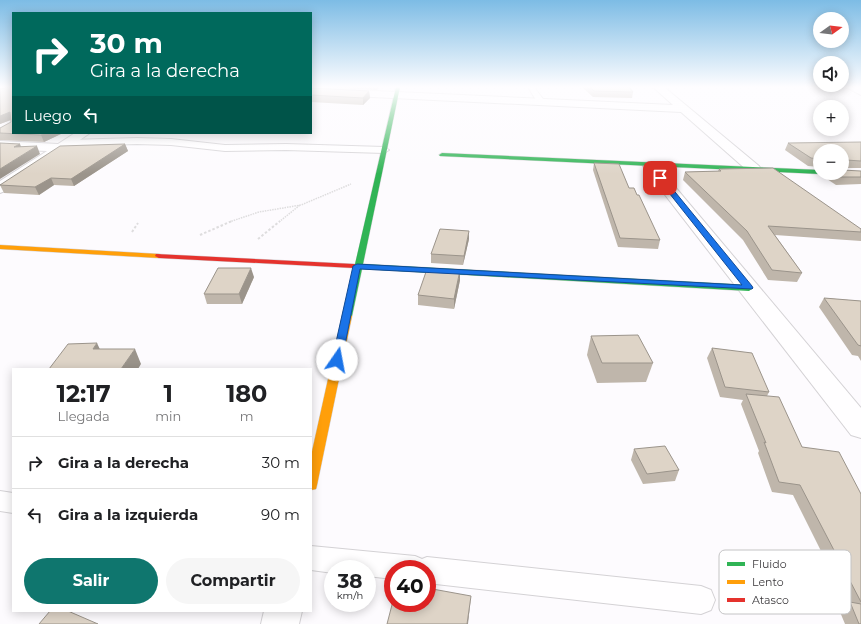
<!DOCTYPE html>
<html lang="es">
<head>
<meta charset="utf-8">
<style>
  body { margin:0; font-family:Montserrat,sans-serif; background:#f6f6f6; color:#202124; height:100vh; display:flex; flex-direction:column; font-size:15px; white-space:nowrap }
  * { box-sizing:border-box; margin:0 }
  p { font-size:13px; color:#757577 }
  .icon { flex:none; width:22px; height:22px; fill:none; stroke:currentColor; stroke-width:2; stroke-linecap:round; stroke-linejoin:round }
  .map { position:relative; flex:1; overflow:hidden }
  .drawer { position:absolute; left:12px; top:368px; width:300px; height:244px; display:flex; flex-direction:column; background:#fff; border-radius:0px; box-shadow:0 2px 10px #0003 }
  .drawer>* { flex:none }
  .guide { position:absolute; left:12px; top:12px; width:300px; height:122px; border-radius:0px; box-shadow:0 2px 10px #0003; background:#00695c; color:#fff; overflow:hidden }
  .needle { width:26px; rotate:75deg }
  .controls { position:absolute; left:813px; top:12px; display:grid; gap:8px }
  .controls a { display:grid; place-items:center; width:36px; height:36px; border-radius:50%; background:#fff; box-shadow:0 2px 10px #0003; font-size:20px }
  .speed { position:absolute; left:324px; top:560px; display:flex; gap:8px; font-size:20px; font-weight:700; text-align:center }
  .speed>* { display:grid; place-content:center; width:52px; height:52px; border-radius:50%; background:#fff; box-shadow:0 2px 10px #0003; line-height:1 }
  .speed small { font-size:10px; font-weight:400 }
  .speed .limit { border:6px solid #d22; background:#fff; color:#111 }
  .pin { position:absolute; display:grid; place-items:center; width:34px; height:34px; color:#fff; margin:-17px; border-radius:8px; box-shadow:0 2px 6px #0006 }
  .me { position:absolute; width:44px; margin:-22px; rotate:12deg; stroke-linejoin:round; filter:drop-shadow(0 0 3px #0008) }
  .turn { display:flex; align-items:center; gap:14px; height:84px; padding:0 12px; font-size:18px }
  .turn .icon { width:52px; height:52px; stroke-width:2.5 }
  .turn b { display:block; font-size:28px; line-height:34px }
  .then { display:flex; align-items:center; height:38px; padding:0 12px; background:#0003; gap:8px; font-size:15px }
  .eta { display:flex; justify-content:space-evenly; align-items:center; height:68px; text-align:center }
  .eta b { font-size:24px; font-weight:700; line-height:28px }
  .primary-button { display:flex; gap:8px; margin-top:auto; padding:8px 12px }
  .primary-button a { flex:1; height:46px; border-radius:24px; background:#0f766e; color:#fff; font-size:16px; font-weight:700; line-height:46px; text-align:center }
  .primary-button a+a { background:#f6f6f6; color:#202124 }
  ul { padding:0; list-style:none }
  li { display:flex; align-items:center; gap:12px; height:52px; padding:0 12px; border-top:1px solid #e0e0e0 }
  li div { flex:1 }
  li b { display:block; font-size:15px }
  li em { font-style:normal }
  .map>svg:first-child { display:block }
</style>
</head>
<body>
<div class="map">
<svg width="861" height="624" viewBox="0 0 861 624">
  <rect width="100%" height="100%" fill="#fdfbfe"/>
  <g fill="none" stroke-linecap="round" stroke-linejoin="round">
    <g stroke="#d4d2d5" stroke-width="2">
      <g id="lane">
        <path d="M528 87H534L546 103 545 105H539Z"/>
        <path d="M137 138 171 139 225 145 286 144 384 147 389 150 384 153 286 150 225 151 171 145 137 144 68 146 63 143 68 140Z"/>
        <path d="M0 491 13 493V513L0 511Z"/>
        <path d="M311 546 415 556 422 559 427 557 701 586 711 590 715 600 711 610 701 614 427 583V569H393V579L367 576V569H333V573L311 570Z"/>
      </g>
    </g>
    <g stroke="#d4d2d5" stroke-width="2">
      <g id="street">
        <path d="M0 87H9L0 92Z"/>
        <path d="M653 87H664L759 166 761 169 759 172 754 173 749 172 681 112 311 94V88L673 105Z"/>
        <path d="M846 87 861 88V95Z"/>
        <path d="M75 133H90L5 191 0 193V181L47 151 0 149V141L58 144Z"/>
        <path d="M650 162 655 163 861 408V438L851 435 645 169 643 166 645 163Z"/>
        <path d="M264 611H302L299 624H261Z"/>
      </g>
    </g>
    <g stroke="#d4d2d5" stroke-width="1">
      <g id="fast">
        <path d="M396 87H400L363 264 749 285 753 288 749 291 362 269 352 316 347 319 344 318 342 316 354 268 350 266 355 264Z"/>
        <path d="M442 153 820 170V173H822L820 174 440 156 439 155Z"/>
      </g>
    </g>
    <g stroke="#d4d2d5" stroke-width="1">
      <g id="slow">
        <path d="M0 245 159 254 163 256 159 258 0 249Z"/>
        <path d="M347 313 352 316 317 485 316 489 311 490V456L342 316Z"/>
      </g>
    </g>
    <g stroke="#d4d2d5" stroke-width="1">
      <path id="jam" d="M156 254 354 264 358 266 354 268 159 258 155 256Z"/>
    </g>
    <g stroke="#deddde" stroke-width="1.5" stroke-dasharray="1.5 1" stroke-linecap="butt">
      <path d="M229 222 259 212 301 205 351 184"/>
      <path d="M279 222 300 205"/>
    </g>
    <g stroke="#deddde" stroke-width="2" stroke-dasharray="2.5 2" stroke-linecap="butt">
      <path d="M132 232 138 223"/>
      <path d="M200 235 232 221"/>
      <path d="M258 239 280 221"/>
    </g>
    <use href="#lane" fill="#fffeff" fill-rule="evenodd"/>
    <use href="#street" fill="#fffeff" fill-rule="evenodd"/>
    <use href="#fast" fill="#30b455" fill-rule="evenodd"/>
    <use href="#slow" fill="#ff9f0a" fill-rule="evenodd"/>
    <use href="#jam" fill="#e5322d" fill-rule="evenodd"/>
  </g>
  <g fill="#bfb6ab">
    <path d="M316 87H380L377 90Z"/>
    <path d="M582 87H629L633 92 632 98 593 97Z"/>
    <path d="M311 88 369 91 370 98 363 105 311 102Z"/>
    <path d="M0 89 63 133 44 142 0 140V128L11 122V120L0 124Z"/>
    <path d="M861 142V168H842V151H820V167L808 166 785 150 788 143Z"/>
    <path d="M125 144 128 151 74 186 54 185 39 195 4 193 0 185Z"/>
    <path d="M594 163 629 188 660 240 658 249 618 247 593 170Z"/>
    <path d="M719 169 861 229V241L775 235 802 273 797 282 768 280 743 240 683 180 685 172 718 171Z"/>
    <path d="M861 171V184L836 185 824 177 826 173H842Z"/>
    <path d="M469 239 463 265 431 263V254Z"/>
    <path d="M254 277 242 304H207L204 294Z"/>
    <path d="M460 280 454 309 418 305V295Z"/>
    <path d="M824 298 861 301V361L858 356 852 355 819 307Z"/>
    <path d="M591 336 653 363 646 382 597 383 587 355Z"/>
    <path d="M712 348 769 392 767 396 802 447 861 494V624H845L840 612 848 605 793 495 772 492 758 453 759 451 741 404 743 400 720 397 707 358Z"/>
    <path d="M634 449 679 470 675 481 643 484 631 460Z"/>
  </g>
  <g fill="#9b948b">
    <path d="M369 91 370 98 363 105V98Z"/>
    <path d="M10 112 13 119 0 124V116Z"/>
    <path d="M45 133H63L44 142 41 135Z"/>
    <path d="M20 144 23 152 14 147Z"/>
    <path d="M125 144 128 151 74 186 71 179Z"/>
    <path d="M37 146 40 154 0 179V169Z"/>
    <path d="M51 178 54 185 39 195 35 187Z"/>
    <path d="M469 231V239L463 265 464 256Z"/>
    <path d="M251 268 254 277 242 304 239 294Z"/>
    <path d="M460 270V280L454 309V299Z"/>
    <path d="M97 343 104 358 93 349Z"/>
    <path d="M135 349 141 364 138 369H121Z"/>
    <path d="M471 596 468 624H467Z"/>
  </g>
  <g fill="#ded4c7" stroke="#9b948b">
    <path d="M8 87H13V133H45L41 135 0 133V128L11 122 10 112 0 116V89Z"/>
    <path d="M590 87H629L633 92 594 91Z"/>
    <path d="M311 88 369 91 363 98 311 95Z"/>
    <path d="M861 142V161L846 160 844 164H842V151H820V159L811 158 788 143Z"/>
    <path d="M0 143 20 144 14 147 37 146 0 169Z"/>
    <path d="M125 144 71 179 51 178 35 187 0 185 60 146Z"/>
    <path d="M594 163 619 164 629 188H634L637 195H639L660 240 620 238Z"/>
    <path d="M773 168 861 229V232L768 226 802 273 772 270 747 231 685 172 721 171 719 169Z"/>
    <path d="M842 170 861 171V177H840L833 173H842Z"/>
    <path d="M440 229 469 231 464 256 431 254Z"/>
    <path d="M218 268H251L239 294H204Z"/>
    <path d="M427 269 460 270 454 299 418 295Z"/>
    <path d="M824 298 861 301V346L858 345Z"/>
    <path d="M638 335 653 363H602L591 336Z"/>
    <path d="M97 343 93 349H135L121 369H49L68 344Z"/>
    <path d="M712 348 752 353 769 392 725 387Z"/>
    <path d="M746 394 779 397 802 447 839 452 861 494V602L800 485 779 482 764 442 766 443Z"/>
    <path d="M665 446 679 470 647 474 634 449Z"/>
    <path d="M427 588 471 596 467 624H387L393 601V603H427Z"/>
    <path d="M850 602 861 604V624H859Z"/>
    <path d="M50 611H68L98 624H39Z"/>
  </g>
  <linearGradient id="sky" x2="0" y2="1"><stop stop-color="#7dbce5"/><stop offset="0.5" stop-color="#fefdff"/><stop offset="1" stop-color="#fefdff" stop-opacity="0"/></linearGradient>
  <rect width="861" height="174" fill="url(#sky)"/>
  <path fill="#1a73e8" stroke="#114b97" d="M658 176H662L752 286 753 288 752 289 360 269 342 360 337 363 332 360 353 266 357 264 742 285 658 179Z"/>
  <rect x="719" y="550" width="132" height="64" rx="6" fill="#fff" stroke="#c4c4c5" stroke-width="1"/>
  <rect x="727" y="562" width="18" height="4" fill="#30b455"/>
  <rect x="727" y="580" width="18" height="4" fill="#ff9f0a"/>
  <rect x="727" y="598" width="18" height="4" fill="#e5322d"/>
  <g font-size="11" fill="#3c3a3d">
    <text x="752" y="568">Fluido</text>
    <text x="752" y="586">Lento</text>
    <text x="752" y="604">Atasco</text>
  </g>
</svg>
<div class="controls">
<a><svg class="needle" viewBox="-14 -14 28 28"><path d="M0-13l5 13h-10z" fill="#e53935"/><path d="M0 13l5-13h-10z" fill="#757577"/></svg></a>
<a><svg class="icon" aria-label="sound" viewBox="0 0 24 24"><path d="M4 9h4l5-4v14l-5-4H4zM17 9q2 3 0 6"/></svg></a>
<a>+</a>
<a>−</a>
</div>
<div class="speed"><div>38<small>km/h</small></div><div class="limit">40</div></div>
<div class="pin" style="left:660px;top:178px;background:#d93025"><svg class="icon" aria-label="arrive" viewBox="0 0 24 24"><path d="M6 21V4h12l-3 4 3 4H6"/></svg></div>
<svg class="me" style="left:337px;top:360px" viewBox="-20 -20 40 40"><circle r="19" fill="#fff"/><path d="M0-13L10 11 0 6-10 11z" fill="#1a73e8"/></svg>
<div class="guide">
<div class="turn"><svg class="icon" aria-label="right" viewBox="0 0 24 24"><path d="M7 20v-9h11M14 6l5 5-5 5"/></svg><div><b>30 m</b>Gira a la derecha</div></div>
<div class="then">Luego<svg class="icon" aria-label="left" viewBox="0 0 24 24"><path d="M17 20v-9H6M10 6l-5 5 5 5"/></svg></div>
</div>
<section class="drawer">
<div class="eta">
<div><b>12:17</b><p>Llegada</p></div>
<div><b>1</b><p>min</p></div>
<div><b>180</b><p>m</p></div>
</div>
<ul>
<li><svg class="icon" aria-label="right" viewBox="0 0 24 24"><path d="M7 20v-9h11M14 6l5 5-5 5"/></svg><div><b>Gira a la derecha</b></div><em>30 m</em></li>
<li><svg class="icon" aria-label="left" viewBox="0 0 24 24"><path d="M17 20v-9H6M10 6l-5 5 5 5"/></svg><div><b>Gira a la izquierda</b></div><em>90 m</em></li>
</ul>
<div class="primary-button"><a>Salir</a><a>Compartir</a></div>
</section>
</div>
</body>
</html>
